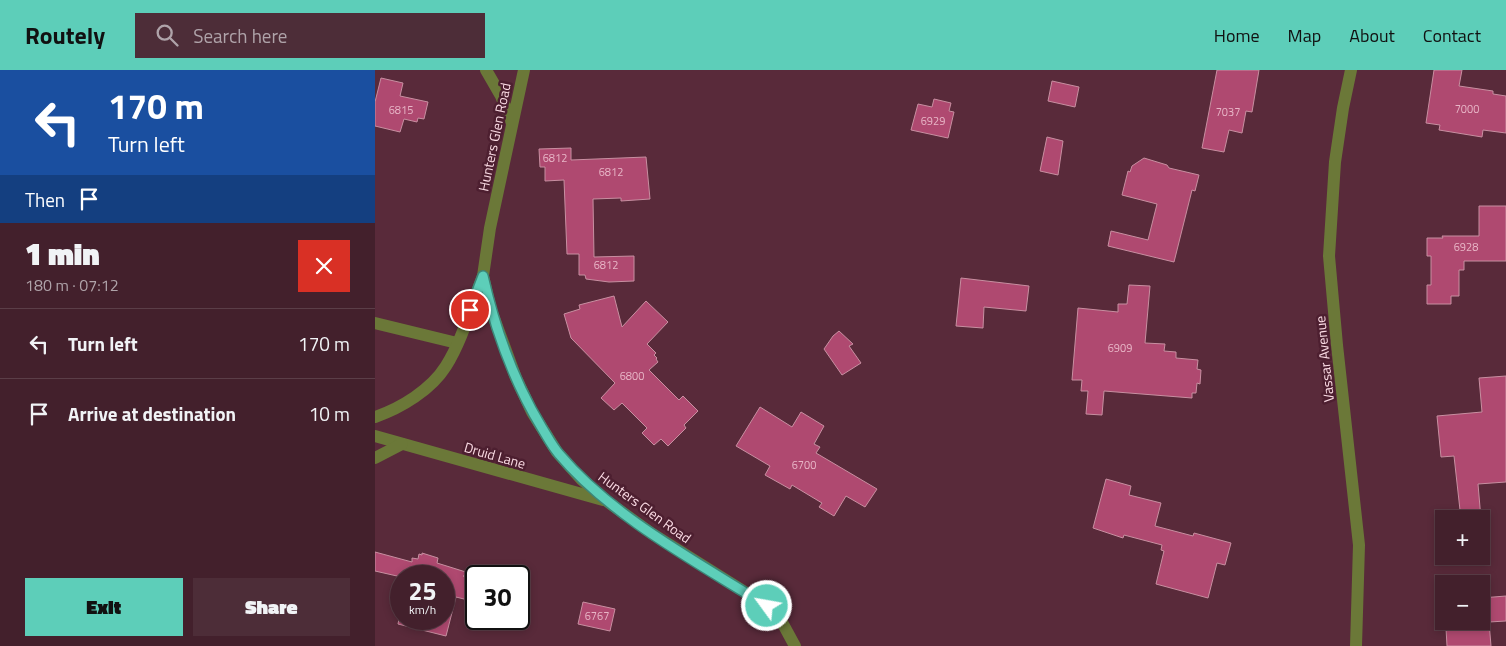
<!DOCTYPE html>
<html lang="en">
<head>
<meta charset="utf-8">
<style>
  body { margin:0; font-family:"Titillium Web",sans-serif; background:#4d2d38; color:#f1f3f6; height:100vh; display:flex; flex-direction:column; font-size:19px; white-space:nowrap }
  * { box-sizing:border-box; margin:0 }
  p { font-size:16px; color:#afa3a9 }
  .icon { flex:none; width:28px; height:28px; fill:none; stroke:currentColor; stroke-width:2; stroke-linecap:round; stroke-linejoin:round }
  .map { position:relative; flex:1; overflow:hidden }
  .sheet { display:flex; flex-direction:column; background:#43202c; width:375px }
  .sheet>* { flex:none }
  .banner { background:#1a4fa0; color:#fff; overflow:hidden }
  .buttons { position:absolute; left:1060px; top:440px; display:grid; gap:10px }
  .buttons a { display:grid; place-items:center; width:55px; height:55px; border-radius:0px; background:#43202c; box-shadow:0 2px 8px #0003,0 0 0 1px #5b3e48; font-size:25px }
  .speed { position:absolute; left:15px; top:495px; display:flex; gap:10px; font-size:25px; font-weight:700; text-align:center }
  .speed>* { display:grid; place-content:center; width:65px; height:65px; border-radius:50%; background:#43202c; box-shadow:0 2px 8px #0003,0 0 0 1px #5b3e48; line-height:1 }
  .speed small { font-size:12px; font-weight:400 }
  .speed .limit { border:2px solid #111; border-radius:8px; background:#fff; color:#111 }
  .pin { position:absolute; display:grid; place-items:center; width:42px; height:42px; color:#fff; margin:-21px; border:2px solid #fff; border-radius:50%; box-shadow:0 1px 5px #0007 }
  .me { position:absolute; width:55px; margin:-28px; rotate:302deg; stroke-linejoin:round; filter:drop-shadow(0 0 4px #0008) }
  .turn { display:flex; align-items:center; gap:18px; height:105px; padding:0 25px; font-size:22px }
  .turn .icon { width:65px; height:65px; stroke-width:2.5 }
  .turn b { display:block; font-size:35px; line-height:42px }
  .then { display:flex; align-items:center; height:48px; padding:0 25px; background:#0003; gap:10px; font-size:19px }
  .round { display:grid; place-items:center; flex:none; width:52px; height:52px; border-radius:0px; background:#4d2d38 }
  .headline { display:flex; align-items:center; justify-content:space-between; height:85px; padding:0 25px }
  h1 { font-size:30px; font-weight:800; line-height:38px }
  .action { display:flex; gap:10px; margin-top:auto; padding:10px 25px }
  .action a { flex:1; height:58px; border-radius:0px; background:#5dceb9; color:#111; font-size:20px; font-weight:800; line-height:58px; text-align:center }
  .action a+a { background:#4d2d38; color:#f1f3f6 }
  ul { padding:0; list-style:none }
  li { display:flex; align-items:center; gap:15px; height:70px; padding:0 25px; border-top:1px solid #5b3e48 }
  li div { flex:1 }
  li b { display:block; font-size:19px }
  li em { font-style:normal }
  header { display:flex; align-items:center; gap:30px; box-sizing:border-box; height:70px; padding:0 25px; background:#5dceb9; color:#111 }
  header strong { font-size:24px }
  nav { display:flex; gap:28px; margin-inline-start:auto; font-size:18px }
  .search { width:350px; height:45px; background:#4d2d38; display:flex; align-items:center; gap:12px; box-sizing:border-box; padding:0 18px; border-radius:0px; color:#afa3a9; font-size:19px }
  main { display:flex; flex:1; min-height:0 }
  .map>svg:first-child { display:block }
</style>
</head>
<body>
<header>
<strong>Routely</strong>
<div class="search"><svg class="icon" aria-label="search" viewBox="0 0 24 24"><circle cx="10" cy="10" r="6"/><path d="M15 15l6 6"/></svg>Search here</div>
<nav><a>Home</a><a>Map</a><a>About</a><a>Contact</a></nav>
</header>
<main>
<section class="sheet">
<div class="banner">
<div class="turn"><svg class="icon" aria-label="left" viewBox="0 0 24 24"><path d="M17 20v-9H6M10 6l-5 5 5 5"/></svg><div><b>170 m</b>Turn left</div></div>
<div class="then">Then<svg class="icon" aria-label="arrive" viewBox="0 0 24 24"><path d="M6 21V4h12l-3 4 3 4H6"/></svg></div>
</div>
<div class="headline"><div><h1>1 min</h1><p>180 m · 07:12</p></div><a class="round" style="background:#d93025;color:#fff"><svg class="icon" aria-label="close" viewBox="0 0 24 24"><path d="M6 6l12 12M18 6L6 18"/></svg></a></div>
<ul>
<li><svg class="icon" aria-label="left" viewBox="0 0 24 24"><path d="M17 20v-9H6M10 6l-5 5 5 5"/></svg><div><b>Turn left</b></div><em>170 m</em></li>
<li><svg class="icon" aria-label="arrive" viewBox="0 0 24 24"><path d="M6 21V4h12l-3 4 3 4H6"/></svg><div><b>Arrive at destination</b></div><em>10 m</em></li>
</ul>
<div class="action"><a>Exit</a><a>Share</a></div>
</section>
<div class="map">
<svg width="1131" height="576" viewBox="0 0 1131 576">
  <rect width="100%" height="100%" fill="#592a3a"/>
  <g fill="#af4970" stroke="#c88fa1">
    <path d="M842 0H884L877 42 871 41 867 63 854 60 849 82 827 78Z"/>
    <path d="M1059 0H1087L1084 16 1118 21V24L1131 26V63L1108 60 1107 67 1064 60 1065 55 1051 53Z"/>
    <path d="M6 8 28 13 25 26 53 32 49 49 43 48 42 52 29 49 25 62 0 56V32Z"/>
    <path d="M677 11 704 17 700 37 673 31Z"/>
    <path d="M559 29 576 33 574 41 579 42 573 68 536 60 543 34 557 37Z"/>
    <path d="M672 67 688 71 683 105 665 101Z"/>
    <path d="M196 78V90L271 87 275 129 246 131V128L218 129 219 187 259 186V211L234 212 211 209 210 205H204V184H192L189 110 170 111V97H165L164 79Z"/>
    <path d="M769 88 792 95 794 98 824 105 820 121 817 120 799 192 733 176 736 161 773 170 782 134 747 125 753 101 755 102 757 96Z"/>
    <path d="M1104 136H1131V191H1089V200H1084V226H1076V234H1052V215H1056V186H1052V168H1068L1067 166H1104Z"/>
    <path d="M586 208 654 216 651 241 609 237 608 258 581 256Z"/>
    <path d="M754 215 775 216 770 273 790 274 789 281 801 282V288L823 290 822 299 826 300 825 314 822 313 821 323H817V328L729 321 727 345 711 344 713 321H706L707 310H697L703 238 743 242V234H752Z"/>
    <path d="M239 226 247 257 271 231 293 252 272 274 281 283 279 285 282 288 281 289 283 292 274 300 304 330 308 326 323 341 309 355 311 358 293 376 286 369 279 375 267 363 272 358 247 333 239 340 226 328 240 313 196 268 189 244 205 239 204 235Z"/>
    <path d="M464 261 478 274 474 276 486 293 467 305 449 279 458 266Z"/>
    <path d="M1131 306V412L1103 414 1106 449H1086L1079 386 1066 387 1062 346 1107 342 1104 308Z"/>
    <path d="M385 337 417 357 426 342 449 356 439 374 445 377 441 383 502 419 490 437 471 426 459 446 444 437 447 433 417 415 415 419 390 405 395 396 361 376Z"/>
    <path d="M731 409 756 416 754 425 786 433 780 456 818 466 819 463 856 473 850 495 842 493 833 528 781 514 789 481 786 480 787 475 749 465 748 468 718 458Z"/>
    <path d="M0 482 37 492V488L43 489 44 484 47 485V483L63 488 62 493 94 503V506H88L99 509 93 530 81 527 71 566 23 554 24 549H69V506H22L0 501Z"/>
    <path d="M1131 526V551L1114 552 1116 576H1072L1071 558 1094 556V551H1106V528Z"/>
    <path d="M208 532 240 539 235 561 203 554Z"/>
  </g>
  <g fill="none" stroke-linecap="round" stroke-linejoin="round">
    <g stroke="#6b7838" stroke-width="12">
      <path d="M111 0 126 26 137 53"/>
      <path d="M149 0 115 158 108 206 116 240 141 308 157 342 182 382 207 410 233 432 276 463 392 536 408 554 420 576"/>
      <path d="M976 0 968 38 960 92 954 186 962 275 984 475 981 576"/>
      <path d="M0 253 82 273"/>
      <path d="M0 347C26 338 56 320 71 296 88 269 96 236 108 206"/>
      <path d="M0 366 228 430"/>
      <path d="M0 388 27 374"/>
    </g>
  </g>
  <g fill="none" stroke-linecap="round" stroke-linejoin="round">
    <g stroke="#3c8678" stroke-width="12">
      <path id="route" d="M95 240 108 206C120 259 139 312 167 358 172 366 177 376 184 384 237 447 322 492 392 536"/>
    </g>
    <use href="#route" stroke="#5dceb9" stroke-width="9"/>
  </g>
  <g text-anchor="middle" dominant-baseline="central" stroke-width="5" stroke-linejoin="round" paint-order="stroke">
    <g font-size="11" fill="#e8b6c7">
      <text x="1092" y="39">7000</text>
      <text x="26" y="40">6815</text>
      <text x="853" y="42">7037</text>
      <text x="558" y="51">6929</text>
      <text x="180" y="88">6812</text>
      <text x="236" y="102">6812</text>
      <text x="1091" y="177">6928</text>
      <text x="231" y="195">6812</text>
      <text x="745" y="278">6909</text>
      <text x="257" y="306">6800</text>
      <text x="429" y="395">6700</text>
      <text x="222" y="546">6767</text>
    </g>
    <g font-size="14" fill="#fbdbe4" stroke="#4d1f30">
      <text transform="translate(119 67) rotate(-78)">Hunters Glen Road</text>
      <text transform="translate(949 289) rotate(-96)">Vassar Avenue</text>
      <text transform="translate(120 385) rotate(16)">Druid Lane</text>
      <text transform="translate(270 437) rotate(36)">Hunters Glen Road</text>
    </g>
  </g>
</svg>
<div class="buttons">
<a>+</a>
<a>−</a>
</div>
<div class="speed"><div>25<small>km/h</small></div><div class="limit">30</div></div>
<div class="pin" style="left:95px;top:240px;background:#d93025"><svg class="icon" aria-label="arrive" viewBox="0 0 24 24"><path d="M6 21V4h12l-3 4 3 4H6"/></svg></div>
<svg class="me" style="left:392px;top:536px" viewBox="-20 -20 40 40"><circle r="17" fill="#5dceb9" stroke="#fff" stroke-width="3"/><path d="M0-11L8 9 0 5-8 9z" fill="#fff"/></svg>
</div>
</main>
</body>
</html>
